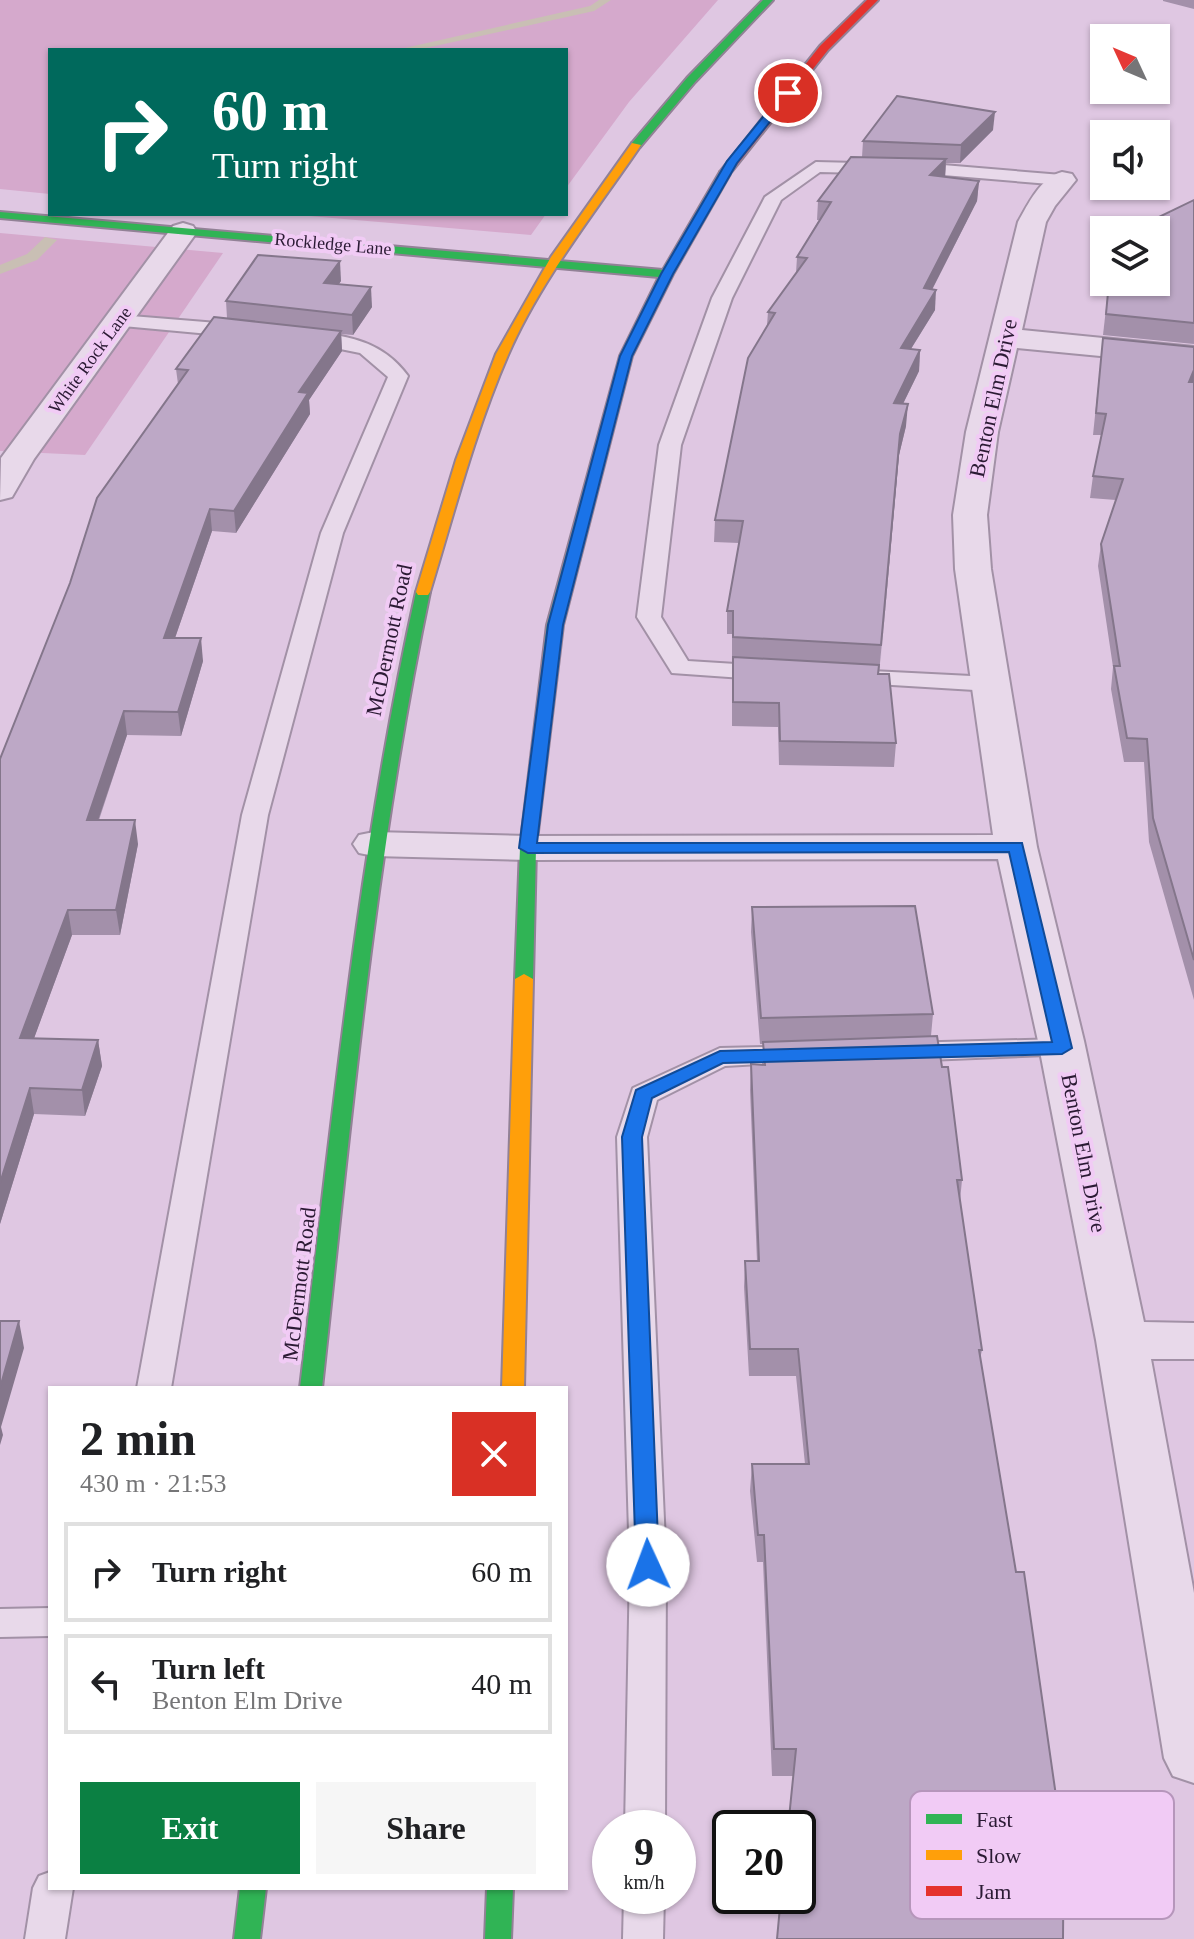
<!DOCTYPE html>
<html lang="en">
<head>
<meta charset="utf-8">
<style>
  body { margin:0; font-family:"Times New Roman",serif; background:#f6f6f6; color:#202124; height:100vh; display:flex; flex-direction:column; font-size:30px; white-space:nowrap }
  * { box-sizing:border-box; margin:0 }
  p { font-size:26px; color:#757577 }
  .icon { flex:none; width:44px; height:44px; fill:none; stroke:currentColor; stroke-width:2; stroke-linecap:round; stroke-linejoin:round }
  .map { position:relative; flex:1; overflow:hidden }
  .sheet { position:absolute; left:48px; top:1386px; width:520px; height:504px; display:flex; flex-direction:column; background:#fff; border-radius:0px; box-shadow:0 2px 6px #0004 }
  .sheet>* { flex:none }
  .banner { position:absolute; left:48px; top:48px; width:520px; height:168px; border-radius:0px; box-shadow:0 2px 6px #0004; background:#00695c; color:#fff; overflow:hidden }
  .needle { width:52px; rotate:314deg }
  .buttons { position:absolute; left:1090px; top:24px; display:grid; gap:16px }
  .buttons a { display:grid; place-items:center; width:80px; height:80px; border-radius:0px; background:#fff; box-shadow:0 2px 6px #0004; font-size:40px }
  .speed { position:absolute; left:592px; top:1810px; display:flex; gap:16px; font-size:40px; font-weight:700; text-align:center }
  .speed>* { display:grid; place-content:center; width:104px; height:104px; border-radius:50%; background:#fff; box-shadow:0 2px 6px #0004; line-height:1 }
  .speed small { font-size:20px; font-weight:400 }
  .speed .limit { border:4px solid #111; border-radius:12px; background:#fff; color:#111 }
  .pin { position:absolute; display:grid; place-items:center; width:68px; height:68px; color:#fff; margin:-34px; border:4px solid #fff; border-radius:50%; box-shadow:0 2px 8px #0007 }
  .me { position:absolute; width:88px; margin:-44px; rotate:358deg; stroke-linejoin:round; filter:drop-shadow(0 0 6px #0008) }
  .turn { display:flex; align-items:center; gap:28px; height:168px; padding:0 32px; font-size:36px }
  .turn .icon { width:104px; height:104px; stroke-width:2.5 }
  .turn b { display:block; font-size:56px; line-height:68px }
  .round { display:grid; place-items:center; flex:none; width:84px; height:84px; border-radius:0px; background:#f6f6f6 }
  .headline { display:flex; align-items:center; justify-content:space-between; height:136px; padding:0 32px }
  h1 { font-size:48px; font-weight:800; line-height:60px }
  .action { display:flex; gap:16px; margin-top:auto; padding:16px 32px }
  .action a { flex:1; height:92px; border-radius:0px; background:#0b8043; color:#fff; font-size:32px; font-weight:800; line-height:92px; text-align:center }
  .action a+a { background:#f6f6f6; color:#202124 }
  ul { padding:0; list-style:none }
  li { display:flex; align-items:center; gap:24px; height:100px; margin:0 16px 12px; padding:0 16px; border:4px solid #e0e0e0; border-radius:0px }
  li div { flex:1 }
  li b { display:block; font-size:30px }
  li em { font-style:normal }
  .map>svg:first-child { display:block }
</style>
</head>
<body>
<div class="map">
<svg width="1194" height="1939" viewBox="0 0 1194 1939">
  <rect width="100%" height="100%" fill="#dfc7e2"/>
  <g fill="#d5a9cc">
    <path d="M0 0H718L629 102 566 188V50H50V194L0 189Z"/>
    <path d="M286 214H546L531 235Z"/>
    <path d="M0 233 223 253 85 455 0 451Z"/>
  </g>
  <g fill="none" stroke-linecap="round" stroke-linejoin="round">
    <g fill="#c9bfb4" fill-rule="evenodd">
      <path d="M599 0H611L594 11 417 50H396L590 6Z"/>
      <path d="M45 237 57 240 37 260 0 274V265L27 254Z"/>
    </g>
    <g stroke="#a291a6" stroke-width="4">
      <g id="lane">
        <path d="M816 162 943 165 1062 175 1071 180 1062 185 943 175 820 172 781 200 732 298 681 445 661 617 688 661 770 666 779 668 782 673 779 678 770 680 672 673 637 617 659 445 712 298 765 197Z"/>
        <path d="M119 315 242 325 252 331 242 337 112 325 109 321Z"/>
        <path d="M303 330C345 336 381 339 408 376L343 533 268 815 171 1388H137L242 815 321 533 388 377 360 353 296 340 293 336Z"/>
        <path d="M852 670 991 677 1000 679 1003 684 1000 689 991 691 843 682 840 677 843 672Z"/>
        <path d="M1062 1039 1072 1042 1077 1048 1072 1054 903 1061 893 1058 888 1052 893 1046 903 1043Z"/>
        <path d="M802 1046 812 1049 817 1055 812 1061 725 1066 657 1100 647 1137 666 1565 665 1828H625L630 1565 617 1137 633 1088 720 1048Z"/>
        <path d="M50 1608V1636L0 1637V1609Z"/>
        <path d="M50 1872V1888H73L65 1939H25L33 1888 39 1876Z"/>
        <path d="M624 1896H664L663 1939H623Z"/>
      </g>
    </g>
    <g stroke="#a291a6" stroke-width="4">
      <g id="street">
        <path d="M1062 172 1072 174 1076 180 1055 206 1046 222 1022 330 1194 347V365L1017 348 998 432 987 515 991 569 1037 847 1084 1041 1144 1322 1194 1323V1359H1151L1194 1593V1783L1173 1776 1164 1758 1096 1340 1038 1041 998 859 528 860 374 856 359 853 353 844 359 835 374 832 528 836 993 835 955 569 953 515 966 432 1018 222C1028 204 1041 177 1062 172Z"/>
        <path d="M183 223 193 226 197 232 34 459 12 497 0 500 1 458 173 226Z"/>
      </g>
    </g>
    <g stroke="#928196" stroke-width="4">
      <g id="fast">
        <path d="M763 0H773L695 82 640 147H632V143L687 78Z"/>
        <path d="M720 172 730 174 673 274 632 356 563 625 536 848 533 979 524 984 515 979 520 848 547 625 620 356 659 277 0 218V212L663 270Z"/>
        <path d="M423 588 430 592C375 855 351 1121 322 1388H300C332 1121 358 855 416 592Z"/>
        <path d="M240 1888H266L260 1939H234Z"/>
        <path d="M487 1888H513L511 1939H485Z"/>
      </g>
    </g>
    <g stroke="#928196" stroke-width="4">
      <g id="slow">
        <path d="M632 143 641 145C596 211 540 281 508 355 475 431 454 513 430 592L428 595H418L416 592 456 460 496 354 551 257Z"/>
        <path d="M524 974 533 979 524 1388H502L515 979Z"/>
      </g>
    </g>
    <g stroke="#928196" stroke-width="4">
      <path id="jam" d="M867 0H878L828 50 728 176H720V172L820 46Z"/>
    </g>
    <use href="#lane" fill="#e8d9ea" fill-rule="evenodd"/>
    <use href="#street" fill="#e8d9ea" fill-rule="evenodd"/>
    <use href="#fast" fill="#30b455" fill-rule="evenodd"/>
    <use href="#slow" fill="#ff9f0a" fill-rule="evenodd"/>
    <use href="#jam" fill="#e5322d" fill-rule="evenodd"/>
  </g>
  <g fill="#a390aa">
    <path d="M1163 0H1194V9L1163 1Z"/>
    <path d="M993 130 960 163H946L945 177 979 181 977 201 932 290 935 310 911 349 920 350 919 371 903 404 906 426 899 455 879 674 896 743 894 767 779 765 778 727 732 726V634H727V611L739 543 714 542 715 520 767 325 768 312 796 273 797 257 819 220H817L818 201 862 157 863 141Z"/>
    <path d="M1194 200V344L1103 335 1109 282Z"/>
    <path d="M341 281 339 284 372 307 353 335 341 334 342 351 309 400 310 414 236 533 212 531 175 638 203 661 181 736 127 735 99 820 138 844 120 935H72L34 1038 98 1040 102 1066 85 1116 34 1114 0 1224V759L178 384 176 369 227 318 226 301Z"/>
    <path d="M1103 338 1194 347V1000L1149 842 1144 762H1124L1111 689 1113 667 1098 566 1101 544 1116 500 1090 498 1093 476 1102 435H1093Z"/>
    <path d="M752 907 933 1014 931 1036 962 1180 960 1201 982 1350 980 1359 794 1776H772L763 1562H757L750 1491 752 1464H805L796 1376H749L744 1287 745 1261H757L750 1090 751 1064 762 1065 763 1044H760L751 932Z"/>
  </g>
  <g fill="#84768b">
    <path d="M995 112 993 130 960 163 961 145Z"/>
    <path d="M946 159 945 178 930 175Z"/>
    <path d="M979 181 977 201 922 309 924 288Z"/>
    <path d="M340 261 341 281 325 303 324 283Z"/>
    <path d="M371 287 372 307 353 335 352 315Z"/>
    <path d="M936 290 935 310 899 368 901 348Z"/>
    <path d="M341 331 342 351 309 400 310 414 236 533 234 511 299 392Z"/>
    <path d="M920 350 919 371 893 424 894 403Z"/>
    <path d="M1194 370V384L1189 382Z"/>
    <path d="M908 404 906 426 899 455 880 668 900 434Z"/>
    <path d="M210 509 212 531 167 661 164 638Z"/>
    <path d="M201 638 203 661 181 736 178 712Z"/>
    <path d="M124 711 127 735 90 844 87 820Z"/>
    <path d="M135 820 138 844 120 935 116 910Z"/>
    <path d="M68 910 72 935 25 1063 20 1038Z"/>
    <path d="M98 1040 102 1066 85 1116 82 1090Z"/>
    <path d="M30 1088 34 1114 0 1224V1183Z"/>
    <path d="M19 1321 24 1348 1 1427 3 1435 0 1445V1388Z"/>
  </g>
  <g fill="#bda8c6" stroke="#84768b" stroke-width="2">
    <path d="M897 96 995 112 961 145 863 141Z"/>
    <path d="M851 157 946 159 930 175 979 181 924 288 936 290 901 348 920 350 894 403 908 404 900 434 881 645 733 637V611H727L743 521 715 520 748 358 775 313 768 312 807 258 797 257 831 202 818 201Z"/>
    <path d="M1194 200V323L1106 314 1109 282H1156V230H1132Z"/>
    <path d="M258 255 340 261 324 283 371 287 352 315 226 301Z"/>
    <path d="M214 317 341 331 299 392 308 393 234 511 210 509 164 638H201L178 712 124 711 87 820H135L116 910H68L20 1038 98 1040 82 1090 30 1088 0 1183V759L70 583 97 498 188 370 176 369Z"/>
    <path d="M1103 338 1194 347V370L1189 382H1194V960L1153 818 1147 739 1127 738 1114 666H1120L1101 544 1123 479 1093 476 1106 414 1096 413Z"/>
    <path d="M733 657 879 665 878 674H889L896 743 780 741 779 703 733 702Z"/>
    <path d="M915 906 933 1014 761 1018 752 907Z"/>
    <path d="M937 1036 942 1067H948L962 1180H957L982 1350H979L1016 1572H1024L1058 1810H1064L1063 1939H777L781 1896H798V1828H788L796 1749H774L764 1535H758L752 1464H809L798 1349H750L745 1261H759L751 1064 765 1065 763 1042Z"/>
    <path d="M0 1321H19L0 1388Z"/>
  </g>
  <path fill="#1a73e8" stroke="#114b97" stroke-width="2" d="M784 91 793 93 737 163 673 274 632 356 563 625 537 843H1022L1072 1048 1062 1054 723 1063 652 1098 642 1137 659 1565 656 1572 648 1574 640 1572 636 1565 622 1137 636 1090 720 1051 1052 1042 1009 852 528 853 519 848 548 625 620 356 661 274 727 161Z"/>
  <g text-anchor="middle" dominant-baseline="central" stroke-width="8" stroke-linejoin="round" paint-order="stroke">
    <g font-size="18" fill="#2b1a34" stroke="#f1cbf5">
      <text transform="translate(333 244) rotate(5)">Rockledge Lane</text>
      <text transform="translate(90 360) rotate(-54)">White Rock Lane</text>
    </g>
    <g font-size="22" fill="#2b1a34" stroke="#f1cbf5">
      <text transform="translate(993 398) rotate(-78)">Benton Elm Drive</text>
      <text transform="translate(389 640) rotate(-78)">McDermott Road</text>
      <text transform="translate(1084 1153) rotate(79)">Benton Elm Drive</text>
      <text transform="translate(299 1284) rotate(-83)">McDermott Road</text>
    </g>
  </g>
  <rect x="910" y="1791" width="264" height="128" rx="12" fill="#f1cbf5" stroke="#b696bb" stroke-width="2"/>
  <rect x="926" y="1814" width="36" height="10" fill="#30b455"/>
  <rect x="926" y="1850" width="36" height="10" fill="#ff9f0a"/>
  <rect x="926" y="1886" width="36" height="10" fill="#e5322d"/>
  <g font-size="22" fill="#2b1a34">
    <text x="976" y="1827">Fast</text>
    <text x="976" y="1863">Slow</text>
    <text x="976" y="1899">Jam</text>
  </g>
</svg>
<div class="buttons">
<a><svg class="needle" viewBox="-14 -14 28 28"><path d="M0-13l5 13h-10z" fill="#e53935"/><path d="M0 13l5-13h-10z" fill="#757577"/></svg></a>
<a><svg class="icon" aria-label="sound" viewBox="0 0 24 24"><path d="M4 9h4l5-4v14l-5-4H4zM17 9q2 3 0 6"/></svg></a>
<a><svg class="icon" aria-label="layers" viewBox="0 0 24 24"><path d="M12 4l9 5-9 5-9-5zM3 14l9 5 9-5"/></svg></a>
</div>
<div class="speed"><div>9<small>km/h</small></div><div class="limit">20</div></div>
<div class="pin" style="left:788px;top:93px;background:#d93025"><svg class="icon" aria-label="arrive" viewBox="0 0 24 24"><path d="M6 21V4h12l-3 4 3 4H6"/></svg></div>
<svg class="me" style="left:648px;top:1565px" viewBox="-20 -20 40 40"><circle r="19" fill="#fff"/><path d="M0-13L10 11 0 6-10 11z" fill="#1a73e8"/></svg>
<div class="banner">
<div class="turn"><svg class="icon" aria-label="right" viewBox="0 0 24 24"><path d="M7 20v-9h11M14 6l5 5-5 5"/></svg><div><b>60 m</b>Turn right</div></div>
</div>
<section class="sheet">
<div class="headline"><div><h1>2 min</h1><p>430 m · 21:53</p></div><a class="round" style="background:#d93025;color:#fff"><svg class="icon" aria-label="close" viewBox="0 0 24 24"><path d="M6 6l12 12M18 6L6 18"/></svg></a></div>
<ul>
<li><svg class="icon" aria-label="right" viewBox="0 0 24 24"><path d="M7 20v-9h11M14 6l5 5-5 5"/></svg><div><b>Turn right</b></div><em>60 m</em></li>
<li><svg class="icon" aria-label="left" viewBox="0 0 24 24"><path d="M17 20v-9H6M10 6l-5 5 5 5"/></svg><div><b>Turn left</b><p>Benton Elm Drive</p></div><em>40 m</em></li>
</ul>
<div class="action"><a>Exit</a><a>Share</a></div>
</section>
</div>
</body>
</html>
